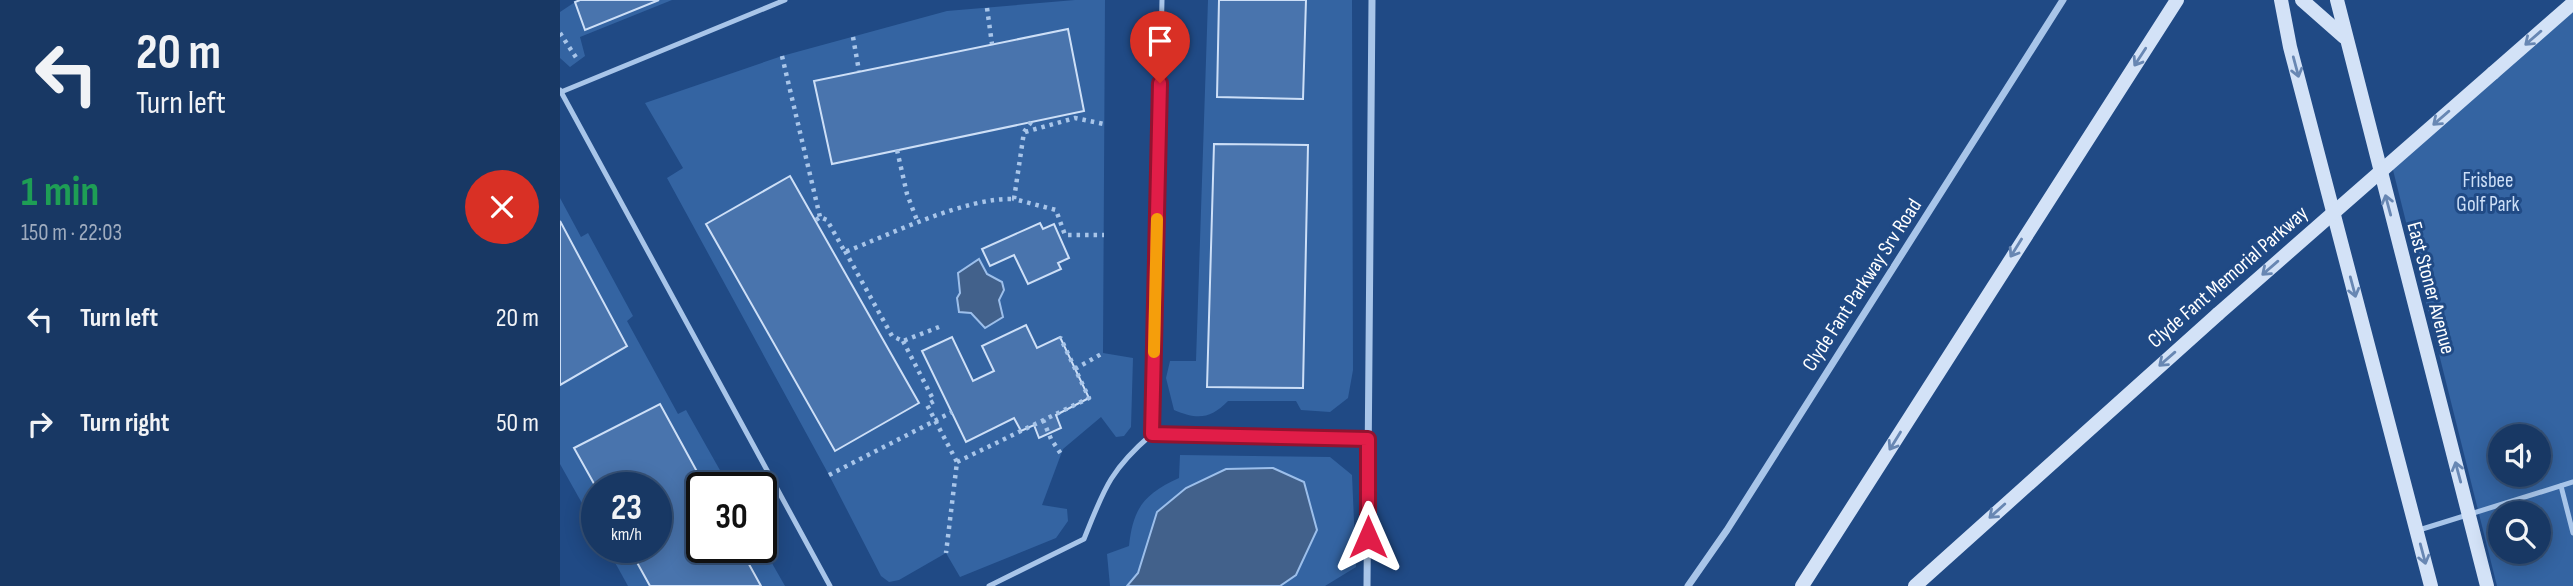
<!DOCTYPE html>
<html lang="en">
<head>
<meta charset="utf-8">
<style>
  body { margin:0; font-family:"Sofia Sans Condensed",sans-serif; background:#25436d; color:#f1f3f6; height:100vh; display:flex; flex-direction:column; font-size:26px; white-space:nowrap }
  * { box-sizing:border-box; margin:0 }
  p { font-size:23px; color:#9facbf }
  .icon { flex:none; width:38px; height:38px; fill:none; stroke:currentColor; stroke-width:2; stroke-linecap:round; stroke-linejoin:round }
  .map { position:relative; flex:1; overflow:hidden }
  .panel { display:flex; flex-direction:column; background:#183864; width:560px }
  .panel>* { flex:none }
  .hud { background:#183864; color:#f1f3f6; overflow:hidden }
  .fabs { position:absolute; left:1928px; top:424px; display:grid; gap:14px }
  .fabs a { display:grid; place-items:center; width:63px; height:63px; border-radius:50%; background:#183864; box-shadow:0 4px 18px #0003,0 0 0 2px #365278; font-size:35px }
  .speed { position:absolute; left:21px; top:472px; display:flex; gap:14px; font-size:35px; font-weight:700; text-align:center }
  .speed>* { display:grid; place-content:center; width:91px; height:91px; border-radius:50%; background:#183864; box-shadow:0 4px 18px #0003,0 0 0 2px #365278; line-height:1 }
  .speed small { font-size:18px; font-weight:400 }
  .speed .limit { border:4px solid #111; border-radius:10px; background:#fff; color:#111 }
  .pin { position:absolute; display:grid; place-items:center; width:60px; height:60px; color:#fff; margin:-72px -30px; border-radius:50% 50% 50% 0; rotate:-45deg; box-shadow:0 0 7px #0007 }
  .pin .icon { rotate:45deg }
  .me { position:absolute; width:77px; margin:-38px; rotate:0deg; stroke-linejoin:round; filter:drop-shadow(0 0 5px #0008) }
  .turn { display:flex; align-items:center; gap:24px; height:147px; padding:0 21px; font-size:32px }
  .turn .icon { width:91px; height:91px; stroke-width:2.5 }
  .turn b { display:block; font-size:49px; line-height:60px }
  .round { display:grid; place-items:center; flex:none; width:74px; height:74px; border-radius:37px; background:#25436d }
  .headline { display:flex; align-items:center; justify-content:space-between; height:119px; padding:0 21px }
  h1 { font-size:42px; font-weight:700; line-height:52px; color:#1e9e55 }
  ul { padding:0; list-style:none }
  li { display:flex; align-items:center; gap:21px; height:105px; padding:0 21px }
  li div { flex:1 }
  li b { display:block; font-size:26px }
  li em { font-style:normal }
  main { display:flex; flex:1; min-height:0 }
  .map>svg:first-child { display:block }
</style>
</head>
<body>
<main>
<section class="panel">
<div class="hud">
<div class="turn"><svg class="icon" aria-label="left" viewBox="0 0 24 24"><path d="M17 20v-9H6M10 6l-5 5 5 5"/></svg><div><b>20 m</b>Turn left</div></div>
</div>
<div class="headline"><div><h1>1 min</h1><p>150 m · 22:03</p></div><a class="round" style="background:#d93025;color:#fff"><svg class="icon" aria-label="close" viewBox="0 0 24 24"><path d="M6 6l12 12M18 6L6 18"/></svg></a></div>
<ul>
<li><svg class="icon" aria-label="left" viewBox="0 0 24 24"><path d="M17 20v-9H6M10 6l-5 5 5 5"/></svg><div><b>Turn left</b></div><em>20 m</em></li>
<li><svg class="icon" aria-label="right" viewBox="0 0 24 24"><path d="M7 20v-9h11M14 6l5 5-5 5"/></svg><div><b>Turn right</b></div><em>50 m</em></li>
</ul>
</section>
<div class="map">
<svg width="2013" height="586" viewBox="0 0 2013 586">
  <rect width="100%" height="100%" fill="#204a85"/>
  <g fill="#3464a2" fill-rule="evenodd">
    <path d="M99 0H112L20 37 25 56 10 67 0 58V12L15 2 25 30Z"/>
    <path d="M515 0H545L543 353 573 358 571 427 564 436 556 437 541 417 503 449 482 505 507 509 508 521 496 538 400 577 386 553 339 580 329 582 321 576 269 475 107 178 123 168 85 103 222 56 387 11Z"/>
    <path d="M648 0H659L657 97 743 99 746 0H792L793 370 788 398 770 412 741 410 736 401H668C650 419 638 420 614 410L606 378 610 361H636ZM654 144 748 145 743 388 647 386Z"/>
    <path d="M2013 5V586H1937L1831 162ZM1941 436H1979V474H1941ZM1941 513H1979V551H1941Z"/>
    <path d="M0 198 21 237 28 233 73 316 67 321 118 414 126 410 170 488H146L100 404 14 448 37 489V530L0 464V385L67 346 0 221Z"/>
    <path d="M620 455 770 457 792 475 796 567 765 586H550L547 554 569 546C573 508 584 494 619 478Z"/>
    <path d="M201 544 225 586H201L180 548H201Z"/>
    <path d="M47 548H69L90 586H68Z"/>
  </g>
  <g fill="#42618b" stroke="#9cbfeb" stroke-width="2">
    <path d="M419 259 427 274 442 282 444 290 439 300 443 317 425 328 411 313 399 312 397 298 400 293 398 273Z"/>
    <path d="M713 468 744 482 757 530 736 575 720 586H567L578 573 597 512 626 488 666 469Z"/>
  </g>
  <g fill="#4974ad" stroke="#cddff7" stroke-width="2">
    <path d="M20 0H99L25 30 15 2Z"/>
    <path d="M659 0H746L743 99 657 97Z"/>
    <path d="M508 29 524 111 272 164 254 81Z"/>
    <path d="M654 144 748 145 743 388 647 387Z"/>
    <path d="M230 176 359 403 275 451 146 224Z"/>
    <path d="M0 221 67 346 0 385Z"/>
    <path d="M480 223 483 229 494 224 509 258 498 263 501 269 468 284 454 255 430 266 422 249Z"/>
    <path d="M466 325 477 348 500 337 529 398 496 415 501 428 479 438 474 425 461 431 454 418 406 442 362 351 392 337 413 381 434 371 422 346Z"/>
    <path d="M100 404 146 488H142V548H180L201 586H90L69 548H96V488L37 489 14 448Z"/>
  </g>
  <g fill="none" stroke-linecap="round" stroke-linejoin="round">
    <g stroke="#a8c5e9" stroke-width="4.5" stroke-dasharray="3.5 5" stroke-linecap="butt">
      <path d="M427 8 432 44"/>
      <path d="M0 33 17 59"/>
      <path d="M293 37 299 71"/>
      <path d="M222 56 260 217"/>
      <path d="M471 122 464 132 454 199 496 210 505 235H544"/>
      <path d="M465 132 515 118 544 124"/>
      <path d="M337 150 347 194 358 223"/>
      <path d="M256 220 260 217 267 220 285 252C331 234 406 197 454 199"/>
      <path d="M285 251 332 336 343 341 379 327"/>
      <path d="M343 341 374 401 367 405 397 462 386 553"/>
      <path d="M515 369 543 353"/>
      <path d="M483 420 491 439 501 454"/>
      <path d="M397 462 529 398 500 337"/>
      <path d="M269 475 392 412"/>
    </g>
    <g stroke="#a8c5e9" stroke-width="5">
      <path d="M0 90 270 586"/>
      <path d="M1 92 225 0"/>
      <path d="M592 434 602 0"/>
      <path d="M2001 486 2013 533"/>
      <path d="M1859 530 2013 482"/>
      <path d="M429 586 524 539C544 489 550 470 592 434L808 439"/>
    </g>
    <g stroke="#a8c5e9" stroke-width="7">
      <path d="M807 586 812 0"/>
      <path d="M1128 586 1167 530 1503 0"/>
    </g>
    <g stroke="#d3e2f7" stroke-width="14">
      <path d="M1721 0 1730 47 1871 586"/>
      <path d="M1742 0 1784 37"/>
      <path d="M1777 0 1927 586"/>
      <path d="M1933 73 2013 3"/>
      <path d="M1242 586 1617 0"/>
      <path d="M1355 586 1658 314"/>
    </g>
    <path stroke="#d3e2f7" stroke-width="14" d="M1658 314 1933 73"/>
  </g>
  <defs><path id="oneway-shaft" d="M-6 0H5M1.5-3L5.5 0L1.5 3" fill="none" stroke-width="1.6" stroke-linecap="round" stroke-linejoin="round" transform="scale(1.75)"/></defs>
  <g stroke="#6887b3">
    <use href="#oneway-shaft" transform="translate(1973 38) rotate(139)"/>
    <use href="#oneway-shaft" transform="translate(1580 57) rotate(123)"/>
    <use href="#oneway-shaft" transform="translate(1736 67) rotate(75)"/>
    <use href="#oneway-shaft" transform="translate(1881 118) rotate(139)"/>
    <use href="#oneway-shaft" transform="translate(1828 205) rotate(-105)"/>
    <use href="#oneway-shaft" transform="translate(1456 248) rotate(122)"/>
    <use href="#oneway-shaft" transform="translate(1710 268) rotate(139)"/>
    <use href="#oneway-shaft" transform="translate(1793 287) rotate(75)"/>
    <use href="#oneway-shaft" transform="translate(1607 359) rotate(139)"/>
    <use href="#oneway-shaft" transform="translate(1335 441) rotate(122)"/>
    <use href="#oneway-shaft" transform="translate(1898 472) rotate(-105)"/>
    <use href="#oneway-shaft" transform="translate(1437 511) rotate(138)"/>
    <use href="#oneway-shaft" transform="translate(1863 554) rotate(75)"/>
  </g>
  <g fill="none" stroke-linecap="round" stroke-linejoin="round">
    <g stroke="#92132f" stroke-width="18">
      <path id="route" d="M600 83 592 434 808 439V537"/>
    </g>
    <use href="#route" stroke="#e11d48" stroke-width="12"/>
    <path stroke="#f59e0b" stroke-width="12" d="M594 352 597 219"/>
  </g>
  <g text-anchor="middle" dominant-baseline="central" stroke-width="6" stroke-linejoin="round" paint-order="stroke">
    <g font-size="21" fill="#cddff7" stroke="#204a85">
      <text x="1928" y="180">Frisbee<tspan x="1928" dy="24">Golf Park</tspan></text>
    </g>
    <g font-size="21" fill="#fff" stroke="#204a85">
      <text transform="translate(1668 277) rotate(-41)">Clyde Fant Memorial Parkway</text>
      <text transform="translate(1302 285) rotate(-57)">Clyde Fant Parkway Srv Road</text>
      <text transform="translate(1871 288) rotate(75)">East Stoner Avenue</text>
    </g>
  </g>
</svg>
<div class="fabs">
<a><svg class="icon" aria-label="sound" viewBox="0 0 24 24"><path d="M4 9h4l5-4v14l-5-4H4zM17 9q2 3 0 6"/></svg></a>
<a><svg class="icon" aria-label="search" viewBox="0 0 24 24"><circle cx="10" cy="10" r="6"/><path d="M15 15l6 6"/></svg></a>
</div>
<div class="speed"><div>23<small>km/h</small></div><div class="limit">30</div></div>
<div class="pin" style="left:600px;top:83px;background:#d93025"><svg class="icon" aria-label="arrive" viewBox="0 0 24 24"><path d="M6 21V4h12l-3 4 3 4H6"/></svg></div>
<svg class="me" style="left:808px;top:537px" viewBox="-20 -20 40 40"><path d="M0-17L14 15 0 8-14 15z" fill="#e11d48" stroke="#fff" stroke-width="4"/></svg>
</div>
</main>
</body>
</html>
